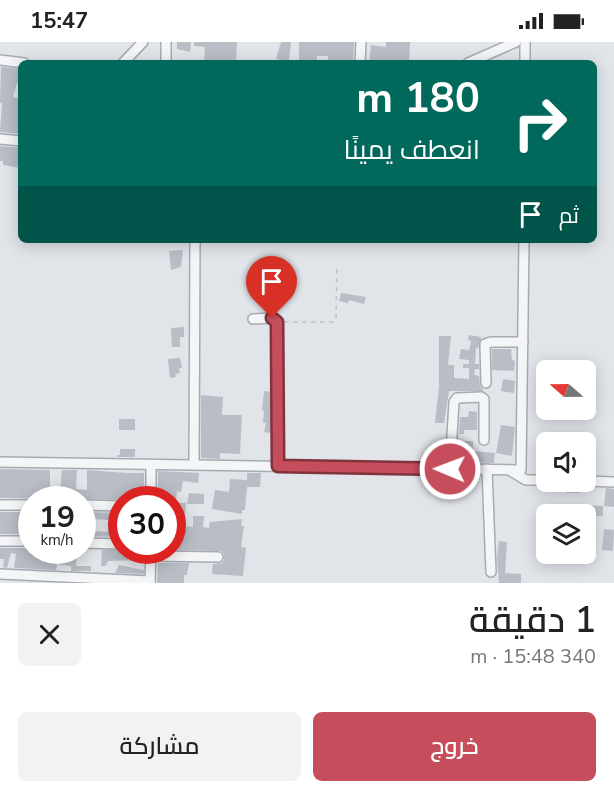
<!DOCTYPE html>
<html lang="ar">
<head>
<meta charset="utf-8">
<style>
  body { margin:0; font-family:"Nunito Sans",Cairo,sans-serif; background:#f2f2f2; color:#222; direction:rtl; height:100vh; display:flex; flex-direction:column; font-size:22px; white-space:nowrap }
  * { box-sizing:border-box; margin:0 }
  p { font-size:20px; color:#767676 }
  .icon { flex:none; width:33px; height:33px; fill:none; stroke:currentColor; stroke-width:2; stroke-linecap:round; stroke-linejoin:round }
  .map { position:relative; height:541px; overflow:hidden; direction:ltr }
  .side { display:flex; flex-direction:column; background:#fff; flex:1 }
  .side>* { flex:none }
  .guide { position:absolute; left:18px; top:18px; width:579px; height:183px; border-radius:9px; box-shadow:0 3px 15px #0003; direction:rtl; background:#00695c; color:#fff; overflow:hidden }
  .needle { width:39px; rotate:290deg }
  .tools { position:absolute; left:536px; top:318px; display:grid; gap:12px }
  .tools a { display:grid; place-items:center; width:60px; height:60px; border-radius:9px; background:#fff; box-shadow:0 3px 15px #0003; font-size:30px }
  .speed { position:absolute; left:18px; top:444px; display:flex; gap:12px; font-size:30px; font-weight:700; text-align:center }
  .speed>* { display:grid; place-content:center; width:78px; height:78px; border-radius:50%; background:#fff; box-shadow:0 3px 15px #0003; line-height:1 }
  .speed small { font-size:15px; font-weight:400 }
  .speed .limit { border:9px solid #d22; background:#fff; color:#111 }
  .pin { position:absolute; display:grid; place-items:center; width:51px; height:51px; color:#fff; margin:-62px -26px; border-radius:50% 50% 50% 0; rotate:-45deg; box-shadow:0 0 6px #0007 }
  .pin .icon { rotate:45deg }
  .me { position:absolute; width:66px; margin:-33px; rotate:271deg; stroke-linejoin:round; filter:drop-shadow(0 0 4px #0008) }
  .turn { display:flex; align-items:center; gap:21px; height:126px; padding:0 18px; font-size:27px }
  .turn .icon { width:78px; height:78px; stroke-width:2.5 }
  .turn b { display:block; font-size:42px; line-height:51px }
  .then { display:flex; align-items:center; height:57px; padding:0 18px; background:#0003; gap:12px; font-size:22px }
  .round { display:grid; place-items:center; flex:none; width:63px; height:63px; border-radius:9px; background:#f2f2f2 }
  .overview { display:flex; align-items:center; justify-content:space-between; height:102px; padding:0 18px }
  h1 { font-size:36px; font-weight:600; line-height:45px }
  .primary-button { display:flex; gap:12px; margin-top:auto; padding:12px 18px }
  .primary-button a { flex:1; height:69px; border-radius:9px; background:#c64e5c; color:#fff; font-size:24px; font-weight:600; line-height:69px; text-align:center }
  .primary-button a+a { background:#f2f2f2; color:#222 }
  .status { display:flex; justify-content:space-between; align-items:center; height:42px; padding:0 30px; background:#fff; direction:ltr }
  .status svg { height:16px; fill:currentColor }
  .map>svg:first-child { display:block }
</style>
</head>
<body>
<div class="status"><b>15:47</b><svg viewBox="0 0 49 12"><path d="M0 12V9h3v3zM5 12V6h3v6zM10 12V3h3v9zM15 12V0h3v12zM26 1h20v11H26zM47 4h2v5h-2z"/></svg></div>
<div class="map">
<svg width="614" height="541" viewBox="0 0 614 541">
  <rect width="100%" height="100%" fill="#e1e4e9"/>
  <g fill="#b9bdc5" fill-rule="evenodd">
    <path d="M177 0H191L190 10 177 7Z"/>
    <path d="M194 0H237L236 21H204L205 5 194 4Z"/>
    <path d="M281 0H291L289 18H285V21H279V17H276Z"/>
    <path d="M299 0H354L353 21H328V14H317V21H301L299 19Z"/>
    <path d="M386 0H410L409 21H369L371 3 386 5Z"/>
    <path d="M1 25 21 27V41H17L13 55 21 57V92L0 90 2 61H0Z"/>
    <path d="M0 104 21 106V126L3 123V119H0Z"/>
    <path d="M183 208 181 225 171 228 169 209Z"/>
    <path d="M341 251 366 255 364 262 349 258 348 261 339 259Z"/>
    <path d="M184 285V295H180V305H172L171 286Z"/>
    <path d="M469 293 481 295 478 306H476L475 322H479V327H475L474 333 479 334 480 344 484 349H449L444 381H435L439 344V294H451L448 323H454V336L469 337V326H463V322H469V318L459 317 461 307 469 308 471 299 468 298Z"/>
    <path d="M492 307H511L512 318 515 319 514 329 492 328Z"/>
    <path d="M180 316 182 326H179L180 331 175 332 176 335 170 336 168 317Z"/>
    <path d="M503 337 515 339 514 351 501 349Z"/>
    <path d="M264 349 271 350V391L264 390 266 381 263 380 264 369 262 368Z"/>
    <path d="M201 353 223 355 222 373H242L240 412 220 411V417L201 416Z"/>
    <path d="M469 369 477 370V388H464V392H459L460 375H468Z"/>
    <rect x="119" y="377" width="16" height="11"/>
    <path d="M501 383 515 385 512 414 496 411Z"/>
    <path d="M461 399H473V409L495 411 494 421 458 420V412H462Z"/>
    <path d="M120 407H135V415H117V413H120Z"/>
    <path d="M0 427 50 428V447L60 448 62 428H77L76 447 87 448V428L127 431H143L144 429V458L0 456Z"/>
    <path d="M158 429 199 431 198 441 183 439 181 450 177 449 176 458H158Z"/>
    <path d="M247 431H261L260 445H247L245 468H242V472L212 467 215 448 229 450 230 437 247 438Z"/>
    <path d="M566 440H578L580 451H566Z"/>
    <path d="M606 446 614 447V465L604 464Z"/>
    <path d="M189 451 204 452V462H187Z"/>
    <path d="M172 461H186L185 474H181V484L193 485V474H204L203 485 209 486 210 480 242 477 241 484H244L241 505 246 506 243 534 212 532 213 522 221 521 224 518V512L221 509 174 508 175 496H172Z"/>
    <path d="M586 463 603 464V474H586Z"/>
    <path d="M0 470H32L30 481H26L25 492H0Z"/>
    <path d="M82 470 122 471V495L85 494 86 481 82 480ZM94 477 109 478 108 490 93 489Z"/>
    <path d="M604 487 614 488 613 509 602 508Z"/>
    <path d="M499 499 507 500 505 531 521 532V541H499L497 515Z"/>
    <path d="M0 506H30V508L49 510 77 508 76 524H91V529H71V524L57 522 56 528 14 526 16 512 11 511 7 526 3 525 4 517H0Z"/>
    <path d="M102 508H144V518L108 519 106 524H101Z"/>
    <path d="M158 521H189L187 533H184V541H157Z"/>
    <path d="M119 523 144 528V532L115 531Z"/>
  </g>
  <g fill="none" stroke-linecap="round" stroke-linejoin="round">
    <g stroke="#a6abb3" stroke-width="12">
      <g id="minor">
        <path d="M0 18 24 21"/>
        <path d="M123 21 143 0"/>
        <path d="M166 21V0"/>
        <path d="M360 21 361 0"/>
        <path d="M468 21 516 0"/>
        <path d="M525 21V0"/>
        <path d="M0 97 21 99"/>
        <path d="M253 277 272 276 277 280 278 424"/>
        <path d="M486 341 485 302 491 300H523"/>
        <path d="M0 420 521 428 524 198"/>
        <path d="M151 423V458"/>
        <path d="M194 423 195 198"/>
        <path d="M450 427 454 360 457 356 481 355 484 357V398"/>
        <path d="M487 427 491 530"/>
        <path d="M509 428 526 438H546"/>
        <path d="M585 439 614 440"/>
        <path d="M0 463H32"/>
        <path d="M82 463 122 464"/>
        <path d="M0 499H32"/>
        <path d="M82 501 122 502"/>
        <path d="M151 514 218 515"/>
        <path d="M0 532 150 539"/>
        <path d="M150 541 151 508"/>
      </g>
    </g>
    <path stroke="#bfc2c7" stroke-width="1.5" stroke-dasharray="4.5 4.5" stroke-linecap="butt" d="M284 280H334L336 276 337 223"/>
    <use href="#minor" stroke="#f4f5f7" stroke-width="9"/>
  </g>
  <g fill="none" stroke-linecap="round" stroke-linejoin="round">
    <g stroke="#81333c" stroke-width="15">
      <path id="route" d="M272 276 277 280 278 424 450 427"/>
    </g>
    <use href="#route" stroke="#c64e5c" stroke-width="10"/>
  </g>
</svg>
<div class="tools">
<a><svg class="needle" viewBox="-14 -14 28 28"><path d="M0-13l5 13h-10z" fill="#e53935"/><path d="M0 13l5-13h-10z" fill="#767676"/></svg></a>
<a><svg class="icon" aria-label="sound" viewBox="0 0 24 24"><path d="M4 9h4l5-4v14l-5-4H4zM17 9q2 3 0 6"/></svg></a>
<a><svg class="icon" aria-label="layers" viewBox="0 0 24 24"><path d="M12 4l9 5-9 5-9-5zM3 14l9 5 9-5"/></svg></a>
</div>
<div class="speed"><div>19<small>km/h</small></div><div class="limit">30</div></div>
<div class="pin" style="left:272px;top:276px;background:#d93025"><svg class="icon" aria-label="arrive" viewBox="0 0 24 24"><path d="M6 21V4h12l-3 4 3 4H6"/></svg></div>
<svg class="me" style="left:450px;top:427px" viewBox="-20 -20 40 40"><circle r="17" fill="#c64e5c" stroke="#fff" stroke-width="3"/><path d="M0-11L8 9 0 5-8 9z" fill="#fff"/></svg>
<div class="guide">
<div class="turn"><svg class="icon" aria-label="right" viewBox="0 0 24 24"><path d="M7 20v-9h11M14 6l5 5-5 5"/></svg><div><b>180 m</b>انعطف يمينًا</div></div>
<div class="then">ثم<svg class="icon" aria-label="arrive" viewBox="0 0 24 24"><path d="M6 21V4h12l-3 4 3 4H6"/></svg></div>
</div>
</div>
<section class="side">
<div class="overview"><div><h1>1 دقيقة</h1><p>340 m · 15:48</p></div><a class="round"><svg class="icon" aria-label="close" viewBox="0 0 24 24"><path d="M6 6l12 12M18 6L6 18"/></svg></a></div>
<div class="primary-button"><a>خروج</a><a>مشاركة</a></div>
</section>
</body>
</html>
